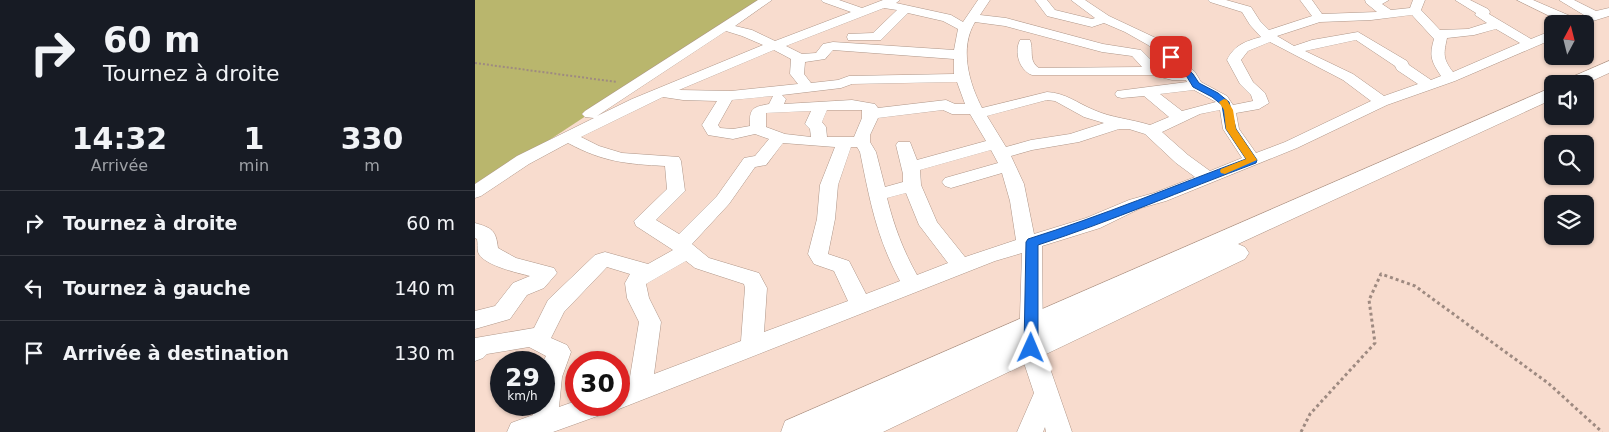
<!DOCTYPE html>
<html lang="fr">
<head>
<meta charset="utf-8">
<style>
  body { margin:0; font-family:"DejaVu Sans",sans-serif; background:#20242c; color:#f1f3f6; height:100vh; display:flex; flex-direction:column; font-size:19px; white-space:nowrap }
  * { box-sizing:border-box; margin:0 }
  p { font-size:16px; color:#9ea1a6 }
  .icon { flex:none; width:28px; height:28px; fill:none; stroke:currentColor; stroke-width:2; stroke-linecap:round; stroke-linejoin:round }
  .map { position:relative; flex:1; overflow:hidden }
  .panel { display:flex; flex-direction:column; background:#171b24; width:475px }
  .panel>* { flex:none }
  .hud { background:#171b24; color:#f1f3f6; overflow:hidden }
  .needle { width:32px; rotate:7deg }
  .fabs { position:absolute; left:1069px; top:15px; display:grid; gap:10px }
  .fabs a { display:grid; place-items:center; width:50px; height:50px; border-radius:8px; background:#171b24; box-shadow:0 1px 4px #0004; font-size:25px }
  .speed { position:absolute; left:15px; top:351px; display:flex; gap:10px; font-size:25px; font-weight:700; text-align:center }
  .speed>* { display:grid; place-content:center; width:65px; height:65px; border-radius:50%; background:#171b24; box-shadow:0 1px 4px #0004; line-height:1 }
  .speed small { font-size:12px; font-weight:400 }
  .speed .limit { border:8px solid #d22; background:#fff; color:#111 }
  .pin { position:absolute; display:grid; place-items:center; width:42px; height:42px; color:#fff; margin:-21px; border-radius:10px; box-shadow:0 2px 8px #0006 }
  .me { position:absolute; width:55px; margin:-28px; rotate:1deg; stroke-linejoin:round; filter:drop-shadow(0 0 4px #0008) }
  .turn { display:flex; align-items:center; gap:18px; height:105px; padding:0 20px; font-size:22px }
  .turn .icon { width:65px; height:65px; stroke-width:2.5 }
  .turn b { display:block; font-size:35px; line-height:42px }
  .eta { display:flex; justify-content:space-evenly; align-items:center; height:85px; text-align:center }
  .eta b { font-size:30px; font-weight:800; line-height:35px }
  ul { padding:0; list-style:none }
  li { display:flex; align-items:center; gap:15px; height:65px; padding:0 20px; border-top:1px solid #363941 }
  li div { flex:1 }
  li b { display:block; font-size:19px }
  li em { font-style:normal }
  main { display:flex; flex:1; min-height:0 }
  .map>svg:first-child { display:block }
</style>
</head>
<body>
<main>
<section class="panel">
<div class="hud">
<div class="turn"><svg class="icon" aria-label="right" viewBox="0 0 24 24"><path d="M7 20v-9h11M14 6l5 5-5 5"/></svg><div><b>60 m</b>Tournez à droite</div></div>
</div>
<div class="eta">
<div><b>14:32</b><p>Arrivée</p></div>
<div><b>1</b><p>min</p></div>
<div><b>330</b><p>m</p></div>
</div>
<ul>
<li><svg class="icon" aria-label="right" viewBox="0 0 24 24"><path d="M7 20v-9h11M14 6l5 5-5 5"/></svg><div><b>Tournez à droite</b></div><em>60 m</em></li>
<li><svg class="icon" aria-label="left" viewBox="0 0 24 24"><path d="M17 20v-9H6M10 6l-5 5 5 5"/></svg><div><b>Tournez à gauche</b></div><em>140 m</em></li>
<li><svg class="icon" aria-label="arrive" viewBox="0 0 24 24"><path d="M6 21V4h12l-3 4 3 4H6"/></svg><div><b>Arrivée à destination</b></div><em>130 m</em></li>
</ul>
</section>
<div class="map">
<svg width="1134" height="432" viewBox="0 0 1134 432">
  <rect width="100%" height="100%" fill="#f8dcce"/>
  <path fill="#b9b66d" d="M0 0H287L0 189Z"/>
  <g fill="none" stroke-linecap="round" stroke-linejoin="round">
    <g stroke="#af9688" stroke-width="1">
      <g id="minor">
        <path d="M283 0H297L260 26 277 30 300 41 376 12 348 2 346 0H364L387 8 408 0H425L421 3 476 15 488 22 503 0H515L505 15 531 18 628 44 666 50 684 68 703 71 673 45 650 32 629 23 617 27 572 16 560 0H572L580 10 617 19 620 18 596 0H610L634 16 683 39 720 72 726 82 752 96 758 105 778 101 776 95 765 84 752 60C759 45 771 41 786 37L775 25 767 12 735 2 733 0H751L776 7 785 21 794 30 837 16 825 0H837L847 14 902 12 891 3 890 0H914L907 4 916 10 935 8 938 0H950L946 10 965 30 993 29 1012 23 1000 15 1001 13 980 0H995L1013 9 1015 12 1014 14 1056 39 1078 30V39L980 81 912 105 822 148 691 201 666 208 625 228 567 246 568 348 597 432H571L570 427 568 432H542L559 393 544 348 547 253 520 261 144 409 135 405H144V387L154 383 164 322 152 298 150 283 155 274 132 267 89 312 76 338 92 345 96 352 87 377 84 407 101 401V405H134L131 413 78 432H32L36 423 58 415 59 405H69L68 362 71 356 54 347 12 354 8 358 0 361V338L59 328 73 300 120 255 130 252 173 264 198 250 161 226 159 221 192 189 190 166C152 164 128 162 93 143L54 164 6 196 0 198V184L42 156 119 118 110 117 107 114 110 111ZM409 8 422 10 398 33 373 34 372 37 373 40H406L433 13 468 21 483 29 479 50 358 42 348 44 341 53 327 54 311 46ZM937 15 959 39C954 56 956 61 966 76L956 80 934 65 932 61 883 32 837 40 819 46 802 36 845 22 896 20ZM500 22 530 26 627 52 657 56 667 67 564 68C553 61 559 50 555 40H545C539 52 544 70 557 75H678L697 80H711L712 82 642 91 640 94 642 97 647 98 669 96 694 117 675 125C656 119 637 118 619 110 602 103 591 93 572 92L507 108C494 83 484 48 500 22ZM1021 29 1045 43 978 72C967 58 969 53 972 38L999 35ZM251 31 267 36 288 45 157 99 122 116ZM881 40 920 66 922 70 943 84 909 96 878 74 830 51ZM795 42 868 80 896 101 810 142 781 153 764 129 761 113 784 109 794 103 790 93 778 82 766 60 773 51ZM299 50 316 59 315 74 323 84 256 91 204 90ZM358 50 479 59V74L374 76 363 80 336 83 329 74 330 62 350 59ZM482 82 490 104H480L471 100 403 108 400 104 377 100 309 104 311 99 307 95 366 88 377 84ZM719 90 741 102 707 111 685 94ZM298 96 294 104C278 107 274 108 275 126L258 129 245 128 243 125 257 100ZM188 97 208 100 242 101 227 125 233 135 258 139 280 134 294 139 280 156 269 158 242 196 204 234 181 220 210 191 206 161 204 157 147 153 124 146 106 137ZM572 100 580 101 609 117 629 123 595 134 556 140 531 147 512 116ZM352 110H387V118L379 137H352L351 127 347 122ZM468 110 477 114H495L511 141 442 160 435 142H423L421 145 428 174V182L410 187 401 152 395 142V135L403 118ZM745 110 748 129 767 158 735 171 713 155 687 132 725 114ZM336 111 330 124 335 129 336 137 310 134 291 127V113ZM644 129H654L670 134 701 163 720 177 679 193 654 200 611 218 559 234 549 184 536 156 557 150 604 142ZM308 143 360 147 345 185 342 219 333 254 339 264 359 271 373 301 289 332 292 288 284 273 234 258 217 244 254 204 280 167 291 165ZM376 147H382L385 152C395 201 401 236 425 281L391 294 374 261 353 254 360 219 363 185ZM516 150 523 163 470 178 467 182 470 186 476 188 527 173 535 201 541 240 490 257 462 222 446 185 445 170ZM431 193 444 225 473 263 442 275C428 250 419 226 412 198ZM211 261 220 268 269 284 270 288 266 341 179 374 186 322 174 298 171 284Z"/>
        <path d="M1042 0H1058L1100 18 1109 15 1084 0H1099L1121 11 1134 8V16L1108 24H1091Z"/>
        <path d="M0 223C17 228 21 230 23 248L41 258 79 268 82 273 69 288 52 295 35 319 0 329V311L20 306 38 283 55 276C43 273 7 265 3 252 2 248 3 243 2 239L0 238Z"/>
      </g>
    </g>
    <g stroke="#af9688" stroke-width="1">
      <g id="major">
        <path d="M1134 61V73L1110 84H1087L1090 80Z"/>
        <path d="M1078 87V99L763 244 770 247 774 253 770 259 408 432H306L310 421Z"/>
      </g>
    </g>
    <path stroke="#9e8a81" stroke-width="2" stroke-dasharray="2 2" stroke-linecap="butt" d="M0 63 142 82"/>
    <path stroke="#9e8a81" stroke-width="3" stroke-dasharray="3 3" stroke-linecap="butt" d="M826 432 835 414 900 343 894 300 906 274 940 286 1073 383 1127 432"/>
    <use href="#minor" fill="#fff" fill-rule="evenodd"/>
    <use href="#major" fill="#fff" fill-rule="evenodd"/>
  </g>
  <path fill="#1a73e8" stroke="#114b97" d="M693 55H698L718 74 724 83 743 93 754 102 761 129 782 160 781 163C708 190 637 221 563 245V348L561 352 556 354 551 352 549 348 551 242 553 239C627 216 698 186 771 159L751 129 747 105 737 97 718 87 712 77 693 59Z"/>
  <path fill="#f59e0b" d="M749 99 752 100 758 110 761 129 782 160 750 174 746 173 745 171 746 169 771 159 751 129 749 110 744 102Z"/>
</svg>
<div class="fabs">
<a><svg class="needle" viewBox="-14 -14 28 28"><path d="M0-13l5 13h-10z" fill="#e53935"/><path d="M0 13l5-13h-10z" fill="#9ea1a6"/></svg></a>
<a><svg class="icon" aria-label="sound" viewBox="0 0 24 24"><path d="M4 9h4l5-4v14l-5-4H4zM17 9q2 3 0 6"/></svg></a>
<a><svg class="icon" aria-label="search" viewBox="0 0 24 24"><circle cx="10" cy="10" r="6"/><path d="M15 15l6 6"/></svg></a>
<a><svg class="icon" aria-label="layers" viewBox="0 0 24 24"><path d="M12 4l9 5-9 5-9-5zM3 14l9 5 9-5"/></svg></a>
</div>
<div class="speed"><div>29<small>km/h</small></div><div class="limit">30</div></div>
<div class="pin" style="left:696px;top:57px;background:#d93025"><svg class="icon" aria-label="arrive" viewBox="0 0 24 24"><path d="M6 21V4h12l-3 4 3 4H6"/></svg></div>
<svg class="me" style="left:556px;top:348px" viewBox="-20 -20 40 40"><path d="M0-17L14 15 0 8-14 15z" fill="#1a73e8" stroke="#fff" stroke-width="4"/></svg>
</div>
</main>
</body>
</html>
